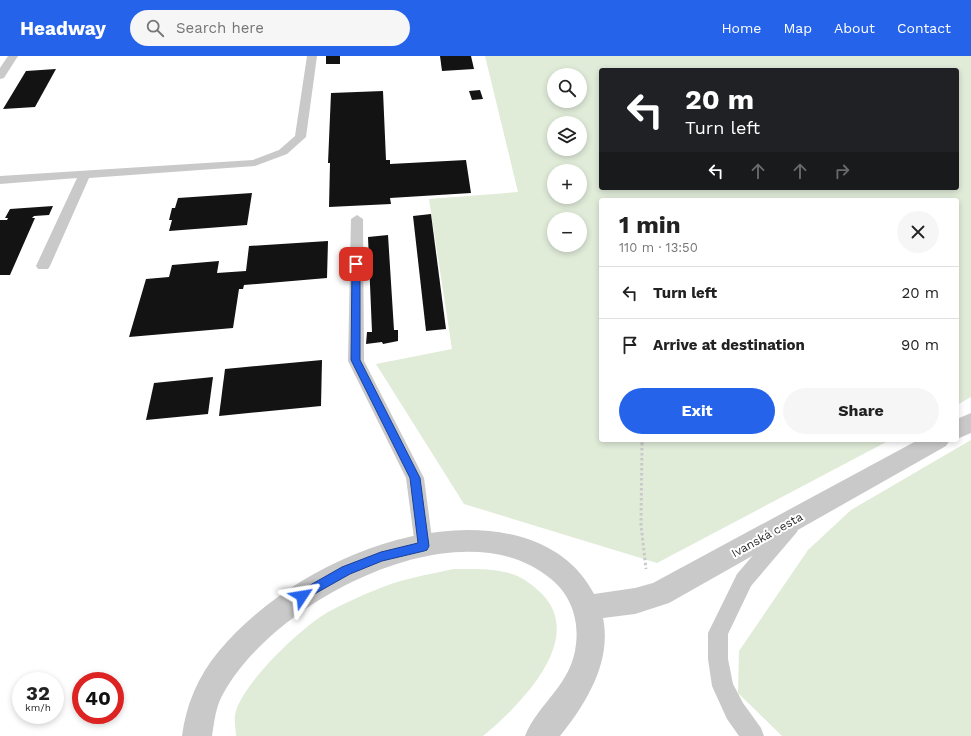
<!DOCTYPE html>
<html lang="en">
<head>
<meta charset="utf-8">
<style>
  body { margin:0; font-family:"Work Sans",sans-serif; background:#f6f6f6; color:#222; height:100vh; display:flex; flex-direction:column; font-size:15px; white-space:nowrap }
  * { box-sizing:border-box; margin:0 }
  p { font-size:13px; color:#767676 }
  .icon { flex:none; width:22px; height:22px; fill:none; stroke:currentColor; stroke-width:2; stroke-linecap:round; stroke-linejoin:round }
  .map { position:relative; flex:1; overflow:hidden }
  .side { position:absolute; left:599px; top:142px; width:360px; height:244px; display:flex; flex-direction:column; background:#fff; border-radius:4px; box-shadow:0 2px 6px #0003 }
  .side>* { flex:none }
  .banner { position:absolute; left:599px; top:12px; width:360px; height:122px; border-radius:4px; box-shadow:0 2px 6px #0003; background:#202124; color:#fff; overflow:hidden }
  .controls { position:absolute; left:547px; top:12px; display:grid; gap:8px }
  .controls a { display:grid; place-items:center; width:40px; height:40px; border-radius:50%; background:#fff; box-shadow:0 2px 6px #0003; font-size:20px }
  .speed { position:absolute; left:12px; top:616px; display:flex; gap:8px; font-size:20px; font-weight:700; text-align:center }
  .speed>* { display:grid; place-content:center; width:52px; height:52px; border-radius:50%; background:#fff; box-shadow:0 2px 6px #0003; line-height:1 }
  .speed small { font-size:10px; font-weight:400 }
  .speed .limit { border:6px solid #d22; background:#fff; color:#111 }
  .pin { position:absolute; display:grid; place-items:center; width:34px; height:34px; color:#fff; margin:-17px; border-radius:8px; box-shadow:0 2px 6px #0006 }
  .me { position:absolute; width:44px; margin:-22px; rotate:57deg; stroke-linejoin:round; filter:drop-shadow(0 0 3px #0008) }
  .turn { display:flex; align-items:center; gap:14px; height:84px; padding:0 20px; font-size:18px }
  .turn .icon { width:52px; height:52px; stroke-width:2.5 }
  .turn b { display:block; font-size:28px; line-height:34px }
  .lanes { display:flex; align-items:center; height:38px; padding:0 20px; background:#0003; justify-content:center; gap:20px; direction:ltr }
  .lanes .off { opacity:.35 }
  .round { display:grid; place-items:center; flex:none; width:42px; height:42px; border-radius:21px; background:#f6f6f6 }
  .overview { display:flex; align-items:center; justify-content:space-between; height:68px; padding:0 20px }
  h1 { font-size:24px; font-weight:700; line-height:30px }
  .action { display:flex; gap:8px; margin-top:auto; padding:8px 20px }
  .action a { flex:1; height:46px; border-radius:24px; background:#2563eb; color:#fff; font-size:16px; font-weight:700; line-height:46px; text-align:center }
  .action a+a { background:#f6f6f6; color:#222 }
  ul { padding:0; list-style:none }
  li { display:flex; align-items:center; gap:12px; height:52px; padding:0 20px; border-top:1px solid #e0e0e0 }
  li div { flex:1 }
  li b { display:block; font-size:15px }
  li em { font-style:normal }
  header { display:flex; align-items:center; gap:24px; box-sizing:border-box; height:56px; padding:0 20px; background:#2563eb; color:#fff }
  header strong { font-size:19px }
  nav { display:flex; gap:22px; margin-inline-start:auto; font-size:14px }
  .search { width:280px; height:36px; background:#f6f6f6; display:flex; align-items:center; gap:10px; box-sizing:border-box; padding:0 14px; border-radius:22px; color:#767676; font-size:15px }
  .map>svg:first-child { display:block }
</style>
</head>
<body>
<header>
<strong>Headway</strong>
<div class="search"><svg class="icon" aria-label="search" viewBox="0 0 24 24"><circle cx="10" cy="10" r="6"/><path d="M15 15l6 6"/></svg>Search here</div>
<nav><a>Home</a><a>Map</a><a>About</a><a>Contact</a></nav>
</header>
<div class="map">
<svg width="971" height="680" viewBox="0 0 971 680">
  <rect width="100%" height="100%" fill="#fff"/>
  <g fill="#e0ebd8" fill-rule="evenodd">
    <path d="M485 0H971V341L957 349V144H601V384H890L657 507 464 448 376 308 452 293 429 143 518 136ZM601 14H957V132H601ZM554 19H580V45H554ZM554 67H580V93H554ZM554 115H580V141H554ZM554 163H580V189H554Z"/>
    <path d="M971 384V680H782L738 637 739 595 808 494 851 454Z"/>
    <path d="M454 513C473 513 491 512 509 517 521 520 533 529 542 538 587 584 518 651 483 680H236C236 674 234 665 235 659 240 629 302 571 328 556 345 547 365 538 383 531 406 522 431 518 454 513Z"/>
  </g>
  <g fill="#131313">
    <rect x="326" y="0" width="14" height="8"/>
    <path d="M440 0H471L474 13 442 15Z"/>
    <path d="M56 13 35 51 3 53 26 15Z"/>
    <path d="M480 34 483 43 472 44 469 35Z"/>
    <path d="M383 35 386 104H390V108L466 104 471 137 390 142 391 148 329 151 330 107H328L331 37Z"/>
    <path d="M252 137 247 169 169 175 172 164H169L172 152H175L178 142Z"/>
    <path d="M53 150 49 159 34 160 32 162H35L10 219H0V164H7L8 162H5L10 153Z"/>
    <path d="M431 158 446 273 426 275 413 160Z"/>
    <path d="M388 179 394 274H398V285L383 288 382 286 366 288 367 276H372L368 181Z"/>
    <path d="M328 185 327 222 244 229 243 233H239L233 272 129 281 146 223 169 221 172 209 219 205 217 217 246 215 249 190Z"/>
    <path d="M322 304 321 350 219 360 225 313Z"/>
    <path d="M213 321 208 358 146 364 154 327Z"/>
  </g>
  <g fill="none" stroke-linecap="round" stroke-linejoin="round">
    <path stroke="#c9c9c9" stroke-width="2.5" stroke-dasharray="2 2" stroke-linecap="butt" d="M642 388V384"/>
    <path stroke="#c9c9c9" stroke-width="3" stroke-dasharray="2.5 2.5" stroke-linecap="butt" d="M642 387 641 469 646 513"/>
    <g fill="#c9c9c9" fill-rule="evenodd">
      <path d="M8 0H18L4 22 0 23V12Z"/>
      <path d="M307 0H317L306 81 287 98 255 110 89 122 50 210 48 213H38L36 210 77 122 0 128V120L253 104 279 94 295 80Z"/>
      <path d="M357 159 363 163 364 305 424 422 433 490 431 496 424 498 417 496 415 490 406 422 348 305 351 163Z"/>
      <path d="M790 462 797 464 799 470 797 476 751 530 728 578V603L733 628 743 647 761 672 764 680H739L727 663 712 630 708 603V577L737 518 783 464Z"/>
    </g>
    <g fill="#c9c9c9" fill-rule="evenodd">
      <path d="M971 357V377L957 383V363Z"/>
      <path d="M918 384H950L946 390 669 547 635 558 603 562C612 606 586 648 560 680H525C538 647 572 629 576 588 579 564 571 539 551 523 459 445 265 549 220 644 215 656 214 668 212 680H182C186 649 198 620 219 595 284 517 415 454 518 480 551 489 578 507 594 538L635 532 653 527Z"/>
    </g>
  </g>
  <path fill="#2563eb" stroke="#184099" d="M356 206 360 208V304L420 422 429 490 427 494 424 495 382 505 350 518 302 545 298 543 297 540 298 536 342 511 381 496 418 487 410 422 351 304 352 208Z"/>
  <g text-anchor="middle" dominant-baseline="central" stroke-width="4" stroke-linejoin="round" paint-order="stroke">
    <g font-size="12" fill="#2c2c2c" stroke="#fff">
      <text transform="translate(767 479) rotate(-29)">Ivanská cesta</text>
    </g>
  </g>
</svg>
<div class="controls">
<a><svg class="icon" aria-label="search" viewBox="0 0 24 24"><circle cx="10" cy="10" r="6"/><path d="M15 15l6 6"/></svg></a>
<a><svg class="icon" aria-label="layers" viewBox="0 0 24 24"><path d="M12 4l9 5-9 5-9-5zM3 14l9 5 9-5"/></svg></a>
<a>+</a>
<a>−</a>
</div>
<div class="speed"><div>32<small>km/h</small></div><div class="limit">40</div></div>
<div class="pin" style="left:356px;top:208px;background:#d93025"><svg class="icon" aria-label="arrive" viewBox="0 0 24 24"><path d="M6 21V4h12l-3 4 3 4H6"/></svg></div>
<svg class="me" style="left:302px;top:540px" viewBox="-20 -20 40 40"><path d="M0-17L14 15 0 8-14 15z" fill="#2563eb" stroke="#fff" stroke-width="4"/></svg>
<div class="banner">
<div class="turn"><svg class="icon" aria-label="left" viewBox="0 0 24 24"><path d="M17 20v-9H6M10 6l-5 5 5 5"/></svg><div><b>20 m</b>Turn left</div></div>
<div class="lanes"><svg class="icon" aria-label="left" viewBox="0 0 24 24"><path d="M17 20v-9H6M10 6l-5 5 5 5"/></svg><svg class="icon off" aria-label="ahead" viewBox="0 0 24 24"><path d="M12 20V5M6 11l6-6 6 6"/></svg><svg class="icon off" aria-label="ahead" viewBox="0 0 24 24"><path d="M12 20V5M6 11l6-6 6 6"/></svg><svg class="icon off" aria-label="right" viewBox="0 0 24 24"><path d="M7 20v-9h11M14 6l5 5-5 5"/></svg></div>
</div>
<section class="side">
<div class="overview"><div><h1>1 min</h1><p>110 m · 13:50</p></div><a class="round"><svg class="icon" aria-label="close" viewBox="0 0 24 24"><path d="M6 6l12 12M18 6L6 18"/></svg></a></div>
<ul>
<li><svg class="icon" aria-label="left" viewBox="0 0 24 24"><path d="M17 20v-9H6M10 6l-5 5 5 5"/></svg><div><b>Turn left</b></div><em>20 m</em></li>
<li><svg class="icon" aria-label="arrive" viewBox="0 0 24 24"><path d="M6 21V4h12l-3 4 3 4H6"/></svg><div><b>Arrive at destination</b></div><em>90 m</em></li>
</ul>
<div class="action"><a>Exit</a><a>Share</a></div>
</section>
</div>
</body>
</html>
